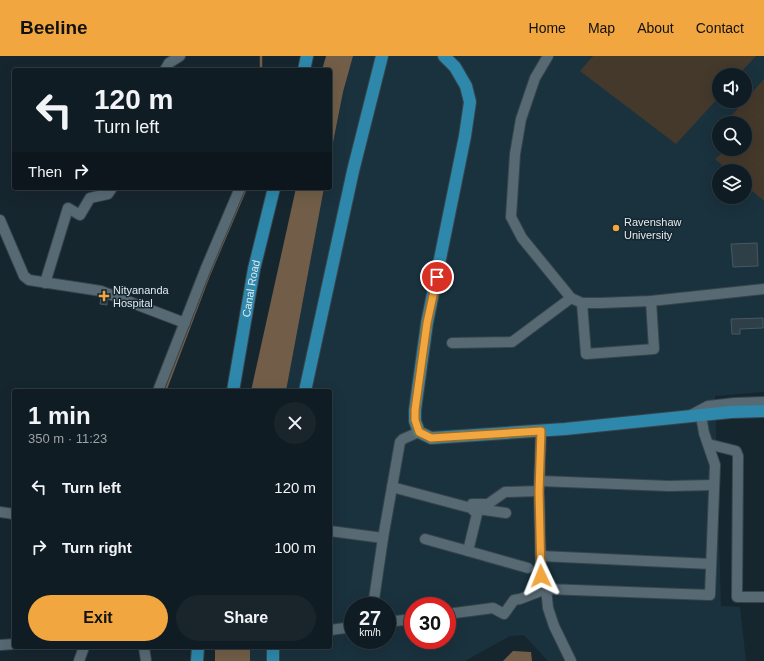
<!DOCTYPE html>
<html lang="en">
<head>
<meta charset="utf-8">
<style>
  body { margin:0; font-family:Helvetica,sans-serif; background:#19252b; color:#f1f3f6; height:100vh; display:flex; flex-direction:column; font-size:15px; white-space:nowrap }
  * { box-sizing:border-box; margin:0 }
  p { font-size:13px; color:#9ca1a6 }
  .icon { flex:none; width:22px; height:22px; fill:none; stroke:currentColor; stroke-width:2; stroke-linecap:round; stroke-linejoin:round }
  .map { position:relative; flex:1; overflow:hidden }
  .panel { position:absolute; left:12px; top:333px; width:320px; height:260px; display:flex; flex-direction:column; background:#101c23; border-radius:4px; box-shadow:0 4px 16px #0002,0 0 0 1px #303a41 }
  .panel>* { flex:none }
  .guide { position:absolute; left:12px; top:12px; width:320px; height:122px; border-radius:4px; box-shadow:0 4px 16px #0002,0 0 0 1px #303a41; background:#101c23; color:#f1f3f6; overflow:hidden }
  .buttons { position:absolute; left:712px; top:12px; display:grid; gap:8px }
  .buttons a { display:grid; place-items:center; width:40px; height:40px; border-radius:50%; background:#101c23; box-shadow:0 4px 16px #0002,0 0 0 1px #303a41; font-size:20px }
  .speed { position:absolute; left:344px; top:541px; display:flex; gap:8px; font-size:20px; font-weight:700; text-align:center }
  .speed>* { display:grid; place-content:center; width:52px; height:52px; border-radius:50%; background:#101c23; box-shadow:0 4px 16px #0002,0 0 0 1px #303a41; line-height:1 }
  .speed small { font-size:10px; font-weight:400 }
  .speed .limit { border:6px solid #d22; background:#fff; color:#111 }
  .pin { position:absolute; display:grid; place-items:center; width:34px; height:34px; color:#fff; margin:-17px; border:2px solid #fff; border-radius:50%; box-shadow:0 1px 4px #0007 }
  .me { position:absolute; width:44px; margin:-22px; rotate:358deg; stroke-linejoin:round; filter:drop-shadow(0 0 3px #0008) }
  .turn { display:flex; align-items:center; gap:14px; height:84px; padding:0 16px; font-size:18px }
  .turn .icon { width:52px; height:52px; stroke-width:2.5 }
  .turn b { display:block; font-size:28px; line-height:34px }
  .then { display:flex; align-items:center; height:38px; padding:0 16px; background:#0003; gap:8px; font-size:15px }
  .round { display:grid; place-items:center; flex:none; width:42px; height:42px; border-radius:21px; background:#19252b }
  .summary { display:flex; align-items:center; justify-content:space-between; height:68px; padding:0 16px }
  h1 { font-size:24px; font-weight:800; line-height:30px }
  .cta { display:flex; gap:8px; margin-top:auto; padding:8px 16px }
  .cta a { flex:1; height:46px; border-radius:24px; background:#f1a63f; color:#111; font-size:16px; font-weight:800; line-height:46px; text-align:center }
  .cta a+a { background:#19252b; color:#f1f3f6 }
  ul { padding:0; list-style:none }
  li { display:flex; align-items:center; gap:12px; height:60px; padding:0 16px }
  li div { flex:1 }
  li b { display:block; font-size:15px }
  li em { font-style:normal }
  header { display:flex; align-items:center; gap:24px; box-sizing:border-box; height:56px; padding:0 20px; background:#f1a63f; color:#111 }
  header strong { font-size:19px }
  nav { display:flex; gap:22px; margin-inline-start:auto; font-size:14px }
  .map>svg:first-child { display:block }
</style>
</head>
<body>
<header>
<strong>Beeline</strong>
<nav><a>Home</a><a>Map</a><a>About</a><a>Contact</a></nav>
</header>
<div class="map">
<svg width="764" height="605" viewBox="0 0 764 605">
  <rect width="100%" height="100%" fill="#16262f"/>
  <path fill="#1a323e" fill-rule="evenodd" d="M353 0H764V336L715 340 721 550 740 551 746 605H548L524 579 510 580 465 605H250V591H330V335H286L324 132H330V102L343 36ZM719 19H745V45H719ZM719 67H745V93H719ZM719 115H745V141H719ZM353 550H387V584H353ZM413 550H447V584H413Z"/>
  <g fill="#44392b">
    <path d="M593 0H756L738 19H719V41L676 88 580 15Z"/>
    <path d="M764 23V145L745 129V115H729L715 103 726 94 725 93H745V67H725Z"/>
  </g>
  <g fill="#725e48">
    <path d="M326 0H353L343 36 330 102V14H322Z"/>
    <path d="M296 132H324L286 335H251Z"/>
    <rect x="215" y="591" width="35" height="14"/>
    <path d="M513 595 531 596 532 605H503Z"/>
  </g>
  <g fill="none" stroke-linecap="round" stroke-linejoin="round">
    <g stroke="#725e48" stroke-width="2.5">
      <path d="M261 0V14"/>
      <path d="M165 335 209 219 246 132"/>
    </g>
  </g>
  <g fill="#2e3f48" stroke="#465862">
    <path d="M757 187 758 210 733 211 731 188Z"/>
    <path d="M101 242 107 244V249L100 248Z"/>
    <path d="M763 262V272L740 273V278H732L731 263Z"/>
  </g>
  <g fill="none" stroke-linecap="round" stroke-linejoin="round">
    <g stroke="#38444b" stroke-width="12">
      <g id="minor">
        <path d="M548 0 535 22 521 63 515 98 511 161 522 182 571 242 582 247H601L651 245 764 233"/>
        <path d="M165 14 169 7 180 0"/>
        <path d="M0 164 24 220 29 224 101 235 185 267"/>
        <path d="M45 227 68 152 80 159 90 142 108 138 112 132"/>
        <path d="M582 247 586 298 654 293 651 245"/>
        <path d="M452 287 512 286 571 242"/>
        <path d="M158 335 206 212 240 132"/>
        <path d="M691 359 708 350 735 347 764 346"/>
        <path d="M541 375 539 435 541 520 546 532 548 552 554 570 571 605"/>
        <path d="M708 388 736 395 738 400 737 541H764"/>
        <path d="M540 425 669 430 714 429"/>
        <path d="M392 431 471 452 477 458 468 495 528 512"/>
        <path d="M0 456 14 458"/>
        <path d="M506 457 471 452 472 448H488L505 436 539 435"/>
        <path d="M330 475 383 482"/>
        <path d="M425 483 468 495"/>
        <path d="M541 500 711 508"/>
        <path d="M373 550 383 482 400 386 403 383 419 376"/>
        <path d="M447 558 493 552 504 558 514 544 520 543 546 533 710 539 715 409 704 377 701 360"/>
        <path d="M387 566 413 563"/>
        <path d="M330 574 353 571"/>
        <path d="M0 589 14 588"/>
        <path d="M144 591 146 605"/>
        <path d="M79 605 84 591"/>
      </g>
    </g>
    <g stroke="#38444b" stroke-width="14">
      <g id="major">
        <path d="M444 0 455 11 466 30 470 46 465 80 427 267 415 354V365L419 376 431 382 565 373 731 356 764 355"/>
        <path d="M304 14 307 0"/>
        <path id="s1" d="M233 335 254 213 274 132"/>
        <path d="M305 335 353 115 382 0"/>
        <path d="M197 605 198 591"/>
        <path d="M273 605V591"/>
      </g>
    </g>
    <use href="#minor" stroke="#576a74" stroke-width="10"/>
    <use href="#major" stroke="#2d88ab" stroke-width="12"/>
  </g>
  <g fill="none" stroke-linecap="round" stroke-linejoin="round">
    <g stroke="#9d6c29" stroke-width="10">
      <path id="route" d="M437 221 427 267 415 354V364L419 376 431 382 541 375 539 435 541 520"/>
    </g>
    <use href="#route" stroke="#f1a63f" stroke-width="7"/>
  </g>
  <g fill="#f1a63f" stroke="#16262f" stroke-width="1.5">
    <circle cx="616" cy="172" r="4"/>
    <path d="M102 234h4v4h4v4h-4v4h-4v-4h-4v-4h4z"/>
  </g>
  <g text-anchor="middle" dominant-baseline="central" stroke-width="3" stroke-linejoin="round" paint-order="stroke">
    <g font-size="11" fill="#e1ebf1" stroke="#16262f" text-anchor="start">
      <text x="624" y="166">Ravenshaw<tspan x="624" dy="13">University</tspan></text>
      <text x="113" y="234">Nityananda<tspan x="113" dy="13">Hospital</tspan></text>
    </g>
    <g font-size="11" fill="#e1ebf1" stroke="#16262f">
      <text stroke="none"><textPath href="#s1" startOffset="104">Canal Road</textPath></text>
    </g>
  </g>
</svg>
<div class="buttons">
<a><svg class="icon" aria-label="sound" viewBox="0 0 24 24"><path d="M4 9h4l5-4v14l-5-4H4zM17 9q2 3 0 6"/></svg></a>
<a><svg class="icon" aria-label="search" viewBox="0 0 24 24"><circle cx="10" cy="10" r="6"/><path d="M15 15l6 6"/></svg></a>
<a><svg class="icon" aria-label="layers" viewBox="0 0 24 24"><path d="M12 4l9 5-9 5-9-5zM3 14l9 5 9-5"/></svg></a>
</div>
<div class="speed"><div>27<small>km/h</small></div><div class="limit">30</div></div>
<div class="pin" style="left:437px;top:221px;background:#d93025"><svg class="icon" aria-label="arrive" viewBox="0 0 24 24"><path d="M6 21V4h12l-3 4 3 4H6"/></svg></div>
<svg class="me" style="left:541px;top:520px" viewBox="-20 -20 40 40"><path d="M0-17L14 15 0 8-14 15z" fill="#f1a63f" stroke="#fff" stroke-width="4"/></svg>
<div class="guide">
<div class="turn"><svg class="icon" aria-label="left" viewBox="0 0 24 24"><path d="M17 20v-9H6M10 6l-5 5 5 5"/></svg><div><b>120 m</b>Turn left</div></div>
<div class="then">Then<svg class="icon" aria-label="right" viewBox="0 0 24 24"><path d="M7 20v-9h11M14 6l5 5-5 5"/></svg></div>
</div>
<section class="panel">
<div class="summary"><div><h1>1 min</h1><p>350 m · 11:23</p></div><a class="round"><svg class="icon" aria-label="close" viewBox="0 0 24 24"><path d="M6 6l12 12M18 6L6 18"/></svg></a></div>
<ul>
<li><svg class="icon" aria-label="left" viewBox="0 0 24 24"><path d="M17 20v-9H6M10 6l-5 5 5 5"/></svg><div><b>Turn left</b></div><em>120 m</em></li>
<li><svg class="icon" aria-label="right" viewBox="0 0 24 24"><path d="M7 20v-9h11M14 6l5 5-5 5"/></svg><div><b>Turn right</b></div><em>100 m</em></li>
</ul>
<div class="cta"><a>Exit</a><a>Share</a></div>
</section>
</div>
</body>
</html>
